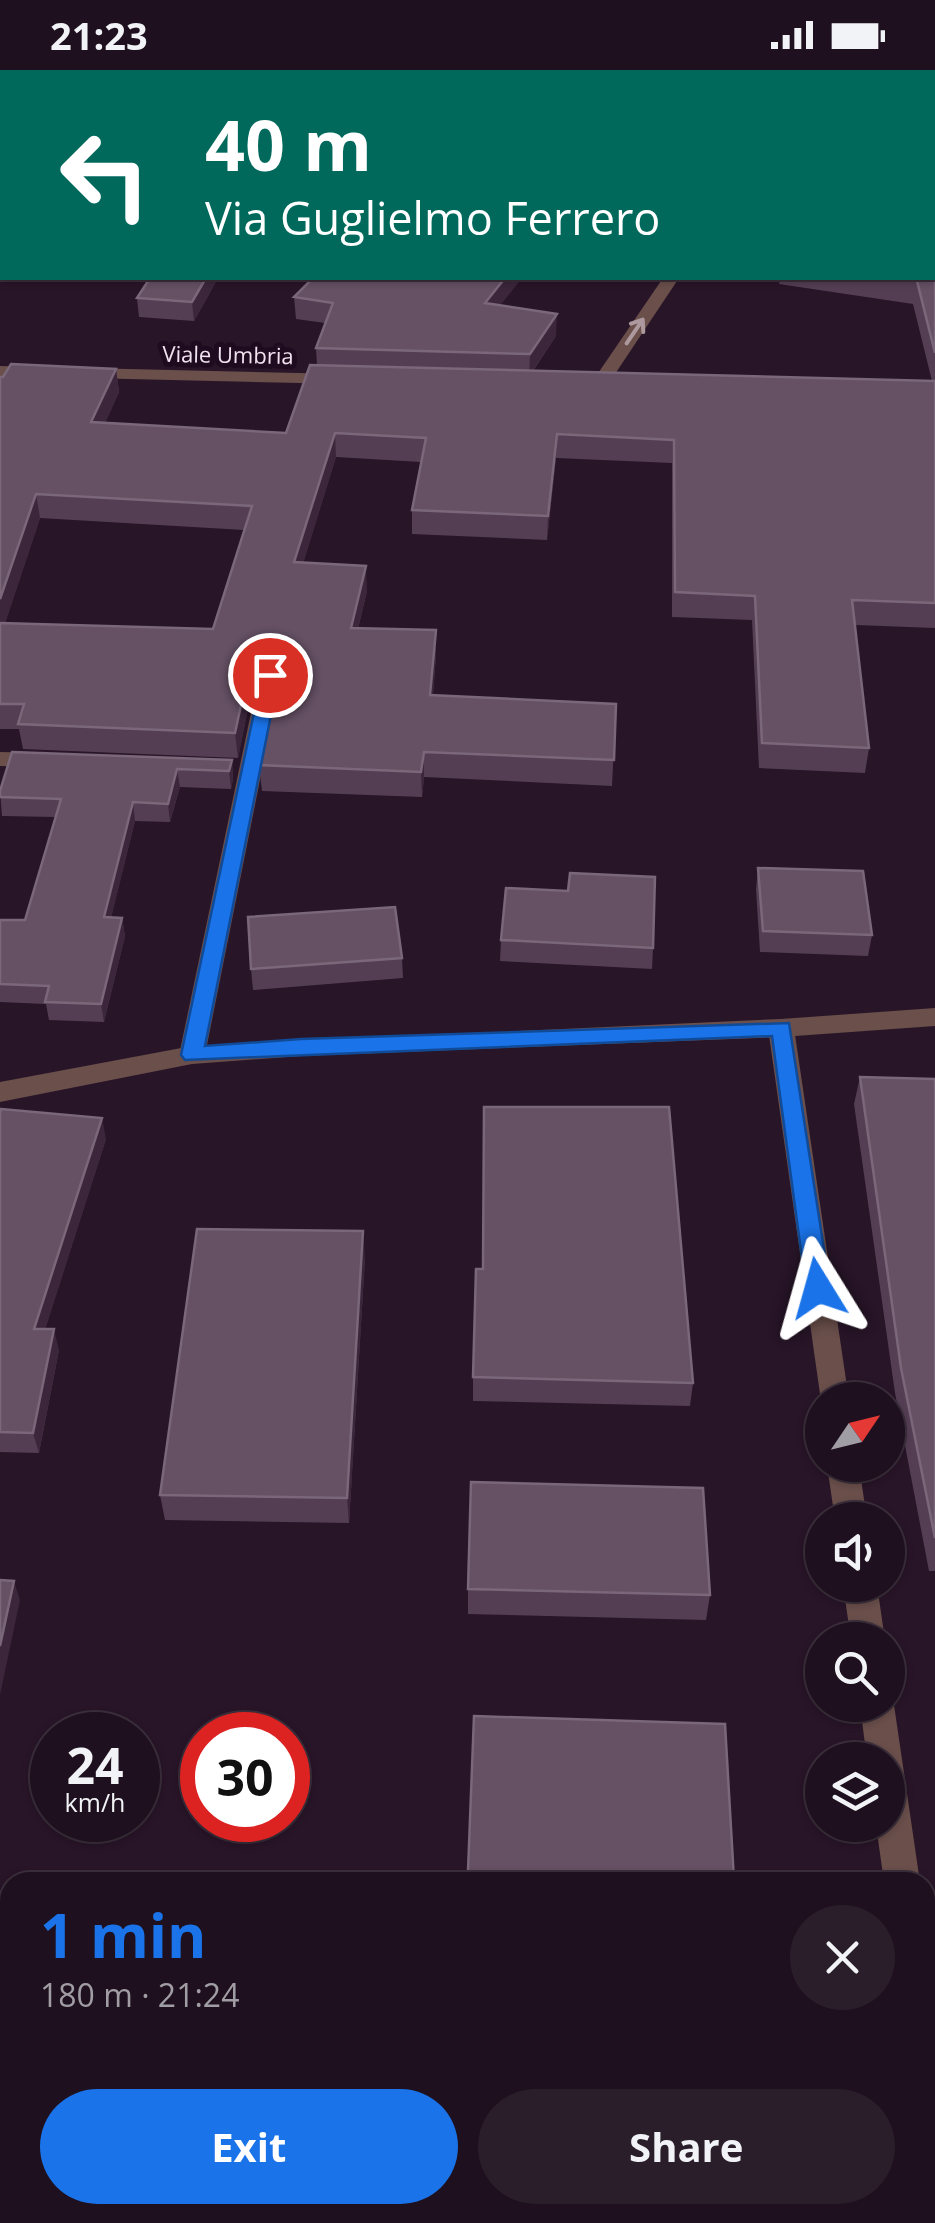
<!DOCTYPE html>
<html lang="en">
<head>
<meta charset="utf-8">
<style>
  body { margin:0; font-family:"Open Sans",sans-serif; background:#2b1e2b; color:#f1f3f6; height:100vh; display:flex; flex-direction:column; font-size:38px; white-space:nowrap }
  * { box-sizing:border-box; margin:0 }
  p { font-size:32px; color:#a19da4 }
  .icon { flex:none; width:55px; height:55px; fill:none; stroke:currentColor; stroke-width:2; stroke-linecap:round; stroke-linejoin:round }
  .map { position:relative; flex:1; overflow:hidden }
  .side { position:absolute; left:0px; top:1802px; width:935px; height:352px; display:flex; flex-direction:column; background:#1e101e; border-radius:30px 30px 0 0; box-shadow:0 2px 8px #0004,0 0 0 2px #3c303c }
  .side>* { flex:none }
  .banner { position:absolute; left:0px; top:0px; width:935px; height:210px; box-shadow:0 2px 8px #0004,0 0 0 2px #3c303c; background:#00695c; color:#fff; overflow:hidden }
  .needle { width:65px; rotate:55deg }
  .tools { position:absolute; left:805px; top:1312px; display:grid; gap:20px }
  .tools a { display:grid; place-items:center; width:100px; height:100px; border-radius:50%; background:#1e101e; box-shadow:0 2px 8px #0004,0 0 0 2px #3c303c; font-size:50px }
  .speed { position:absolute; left:30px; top:1642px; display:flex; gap:20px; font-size:50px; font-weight:700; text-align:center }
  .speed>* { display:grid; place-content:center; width:130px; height:130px; border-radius:50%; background:#1e101e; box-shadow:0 2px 8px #0004,0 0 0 2px #3c303c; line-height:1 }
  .speed small { font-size:25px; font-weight:400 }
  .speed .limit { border:15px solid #d22; background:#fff; color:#111 }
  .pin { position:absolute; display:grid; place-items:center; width:85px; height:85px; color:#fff; margin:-42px; border:5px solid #fff; border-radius:50%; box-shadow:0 2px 10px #0007 }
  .me { position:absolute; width:110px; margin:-55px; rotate:352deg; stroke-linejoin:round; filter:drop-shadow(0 0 8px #0008) }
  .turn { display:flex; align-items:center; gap:35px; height:210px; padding:0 40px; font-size:45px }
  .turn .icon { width:130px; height:130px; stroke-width:2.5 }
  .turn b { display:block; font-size:70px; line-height:85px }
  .round { display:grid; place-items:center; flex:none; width:105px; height:105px; border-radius:52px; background:#2b1e2b }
  .summary { display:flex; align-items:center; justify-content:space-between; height:170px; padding:0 40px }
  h1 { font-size:60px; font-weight:700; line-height:75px; color:#1a73e8 }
  .cta { display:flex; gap:20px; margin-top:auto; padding:20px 40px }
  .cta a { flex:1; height:115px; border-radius:60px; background:#1a73e8; color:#fff; font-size:40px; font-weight:700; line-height:115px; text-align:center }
  .cta a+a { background:#2b1e2b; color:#f1f3f6 }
  .status { display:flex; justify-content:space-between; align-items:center; height:70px; padding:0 50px; background:#1e101e; direction:ltr }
  .status svg { height:28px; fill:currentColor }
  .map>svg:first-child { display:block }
</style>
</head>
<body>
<div class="status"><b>21:23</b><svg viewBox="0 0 49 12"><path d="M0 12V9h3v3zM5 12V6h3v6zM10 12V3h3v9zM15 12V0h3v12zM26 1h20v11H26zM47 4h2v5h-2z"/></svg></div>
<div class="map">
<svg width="935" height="2153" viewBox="0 0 935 2153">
  <rect width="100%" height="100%" fill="#281528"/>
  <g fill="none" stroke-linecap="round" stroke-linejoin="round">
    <rect fill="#000e22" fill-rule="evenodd" x="932" y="6" width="3" height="6"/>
    <g fill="#6a4f4b" fill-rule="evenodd">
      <path d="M663 208H679L605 319H593L590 315Z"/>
      <path d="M0 296 343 304 352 309 343 314 0 306Z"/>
      <path d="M270 599 281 605 205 985 201 992H183L179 985 259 605Z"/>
      <path d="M0 682 48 683 59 690 48 697 0 696Z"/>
      <path d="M781 949 790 952 794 958 849 1330H822V1338L768 958 772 952Z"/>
      <path d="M827 1395H859L867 1450H835Z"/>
      <path d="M843 1515H877L885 1570H851Z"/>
      <path d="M888 1623 894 1635 920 1812H884L876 1755H888V1690H867L860 1635H888Z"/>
      <path d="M925 1953 935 1957V2062L925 2058Z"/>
    </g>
    <path fill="#6a4f4b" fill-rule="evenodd" d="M935 938V956L781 967 301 986 192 994 0 1032V1012L192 976 781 949Z"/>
    <g fill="#966b65" fill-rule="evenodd">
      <path d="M23 0H65L66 2H25Z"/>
      <rect x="932" y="94" width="3" height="10"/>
    </g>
  </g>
  <g fill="#543e54" fill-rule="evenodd">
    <path d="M935 100V558L855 555 869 678 865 703 759 698 752 550 672 547V393L556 388 547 470 412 464V440L421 392 336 387 303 493 367 521 358 559 436 585 433 625 616 634 612 716 424 707 422 727 262 721 259 695 278 602 268 596 255 604 238 688 23 679 19 659H0V307L116 299 119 322 105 353 286 363 317 295 316 278 325 253 296 249 294 227 500 235 556 266 533 301 932 311 913 234 779 214 780 208H932ZM40 448 244 460 213 559 5 553Z"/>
    <path d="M150 208H218L194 251 139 247 137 228Z"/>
    <path d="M232 690 233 709 231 719 180 717 170 752 135 751 111 847 122 848 125 866 104 952 49 950 46 934 0 932V850H25L55 747 2 746 0 721Z"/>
    <path d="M758 798 872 865 868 886 760 882 756 819Z"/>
    <path d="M501 870 653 878 652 899 500 891Z"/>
    <path d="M402 888 403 908 253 920 251 899Z"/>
    <path d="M860 1007 935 1009V1501H929L895 1323 854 1034Z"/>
    <path d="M0 1043 106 1069 45 1259 59 1280 39 1383 0 1382Z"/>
    <path d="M365 1188 349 1453 165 1450 160 1425Z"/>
    <path d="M473 1307 693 1313 690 1336 473 1331Z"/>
    <path d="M468 1519 710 1525 706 1550 468 1544Z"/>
    <path d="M474 1646 734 1810V1812H468Z"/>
  </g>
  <g fill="#3b263b">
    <path d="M206 208H218L194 251 192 232Z"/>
    <path d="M505 208H522L485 255V233Z"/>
    <path d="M557 244 556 266 529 306 530 284Z"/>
    <path d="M116 299 119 322 95 376 91 352Z"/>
    <path d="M335 363 336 387 296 517 294 492Z"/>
    <path d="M557 364 556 388 547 470 548 446Z"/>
    <path d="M36 424 40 448 0 568V529Z"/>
    <path d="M366 496 367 521 352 583 351 558Z"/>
    <path d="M436 560V585L431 650 430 625Z"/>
    <path d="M266 571 268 596 255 604 238 688 235 663 253 579Z"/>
    <path d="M424 682V707L422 727 421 702Z"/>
    <path d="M232 690 233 709 231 719 229 701Z"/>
    <path d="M177 699 180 717 170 752 168 734Z"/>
    <path d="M133 732 135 751 107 865 104 847Z"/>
    <path d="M122 848 125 866 104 952 101 934Z"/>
    <path d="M102 1048 106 1069 39 1279 34 1259Z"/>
    <path d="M363 1161 365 1188 349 1453 347 1428Z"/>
    <path d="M54 1259 59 1280 39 1383 33 1363Z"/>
    <path d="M14 1511 20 1530 0 1625V1576Z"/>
  </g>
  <g fill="#655064" stroke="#7a677a" stroke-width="2.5">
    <path d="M405 0H620L646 2H403Z"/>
    <path d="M676 0H783L782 2H675Z"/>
    <path d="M932 100H935V283L917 211 890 208H932Z"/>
    <path d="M150 208H206L192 232 137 228Z"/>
    <path d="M313 208H505L485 233 557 244 530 284 316 278 333 233 294 227Z"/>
    <path d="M11 294 116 299 91 352 286 363 310 295 935 311V533L852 530 869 678 762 673 755 526 675 522 674 370 557 364 548 446 412 440 426 368 335 363 294 492 366 496 351 558 436 560 430 625 616 634 614 690 424 682 421 702 259 695 283 581 266 571 253 579 235 663 18 654 24 634H0V553L213 559 252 436 36 424 0 529V307H3Z"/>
    <path d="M12 682 232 690 229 701 177 699 168 734 133 732 104 847 122 848 101 934 45 932 49 916 0 914V850H25L61 729 0 727V721Z"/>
    <path d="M758 798 863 801 872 865 763 861Z"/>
    <path d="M570 803 655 807 653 878 501 870 506 818 568 821Z"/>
    <path d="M395 837 402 888 251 899 248 847Z"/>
    <path d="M860 1007 935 1009V1468L901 1298Z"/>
    <path d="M484 1037H669L693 1313 473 1307 476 1199H483Z"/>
    <path d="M1 1039 102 1048 34 1259H54L33 1363 0 1362V1043Z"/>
    <path d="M197 1159 363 1161 347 1428 160 1425Z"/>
    <path d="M471 1412 703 1418 710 1525 468 1519Z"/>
    <path d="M0 1510 14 1511 0 1576Z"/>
    <path d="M474 1646 725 1654 734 1810 468 1801Z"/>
    <path d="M451 2145H785L786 2153H451Z"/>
  </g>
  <defs><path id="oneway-shaft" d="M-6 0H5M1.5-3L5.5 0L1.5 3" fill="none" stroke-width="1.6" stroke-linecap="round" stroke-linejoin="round" transform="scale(2.5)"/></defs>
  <use stroke="#ad989d" href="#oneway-shaft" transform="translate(635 261) rotate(-56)"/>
  <path fill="#1a73e8" stroke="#114b97" stroke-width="2.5" d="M270 600 279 605 205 976 301 969 789 953 830 1218 827 1225H810L806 1218 772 966 185 990 181 985 262 605Z"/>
  <g text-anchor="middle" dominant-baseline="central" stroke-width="10" stroke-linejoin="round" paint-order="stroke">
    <g font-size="22" fill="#f0e2ef" stroke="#1f0b1f">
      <text transform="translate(228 284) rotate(1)">Viale Umbria</text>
    </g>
  </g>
</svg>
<div class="tools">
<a><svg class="needle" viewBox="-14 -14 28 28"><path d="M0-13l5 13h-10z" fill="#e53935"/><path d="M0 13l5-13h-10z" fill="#a19da4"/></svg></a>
<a><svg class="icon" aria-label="sound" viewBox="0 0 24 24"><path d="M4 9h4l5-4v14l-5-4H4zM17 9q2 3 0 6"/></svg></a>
<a><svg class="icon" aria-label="search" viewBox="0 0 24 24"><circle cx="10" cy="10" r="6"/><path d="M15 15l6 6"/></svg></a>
<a><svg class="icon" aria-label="layers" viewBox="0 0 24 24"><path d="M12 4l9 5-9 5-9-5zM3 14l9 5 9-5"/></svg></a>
</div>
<div class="speed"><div>24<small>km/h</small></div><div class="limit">30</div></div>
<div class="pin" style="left:270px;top:605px;background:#d93025"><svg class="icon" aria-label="arrive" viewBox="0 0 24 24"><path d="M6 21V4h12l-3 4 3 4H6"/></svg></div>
<svg class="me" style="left:818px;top:1218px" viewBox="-20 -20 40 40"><path d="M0-17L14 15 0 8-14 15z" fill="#1a73e8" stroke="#fff" stroke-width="4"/></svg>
<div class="banner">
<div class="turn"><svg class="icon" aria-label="left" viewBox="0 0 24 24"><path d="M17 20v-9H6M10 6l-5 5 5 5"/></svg><div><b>40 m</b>Via Guglielmo Ferrero</div></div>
</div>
<section class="side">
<div class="summary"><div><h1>1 min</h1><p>180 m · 21:24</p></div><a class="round"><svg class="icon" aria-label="close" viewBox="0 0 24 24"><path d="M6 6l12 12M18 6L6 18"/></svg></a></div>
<div class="cta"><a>Exit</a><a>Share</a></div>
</section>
</div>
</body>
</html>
